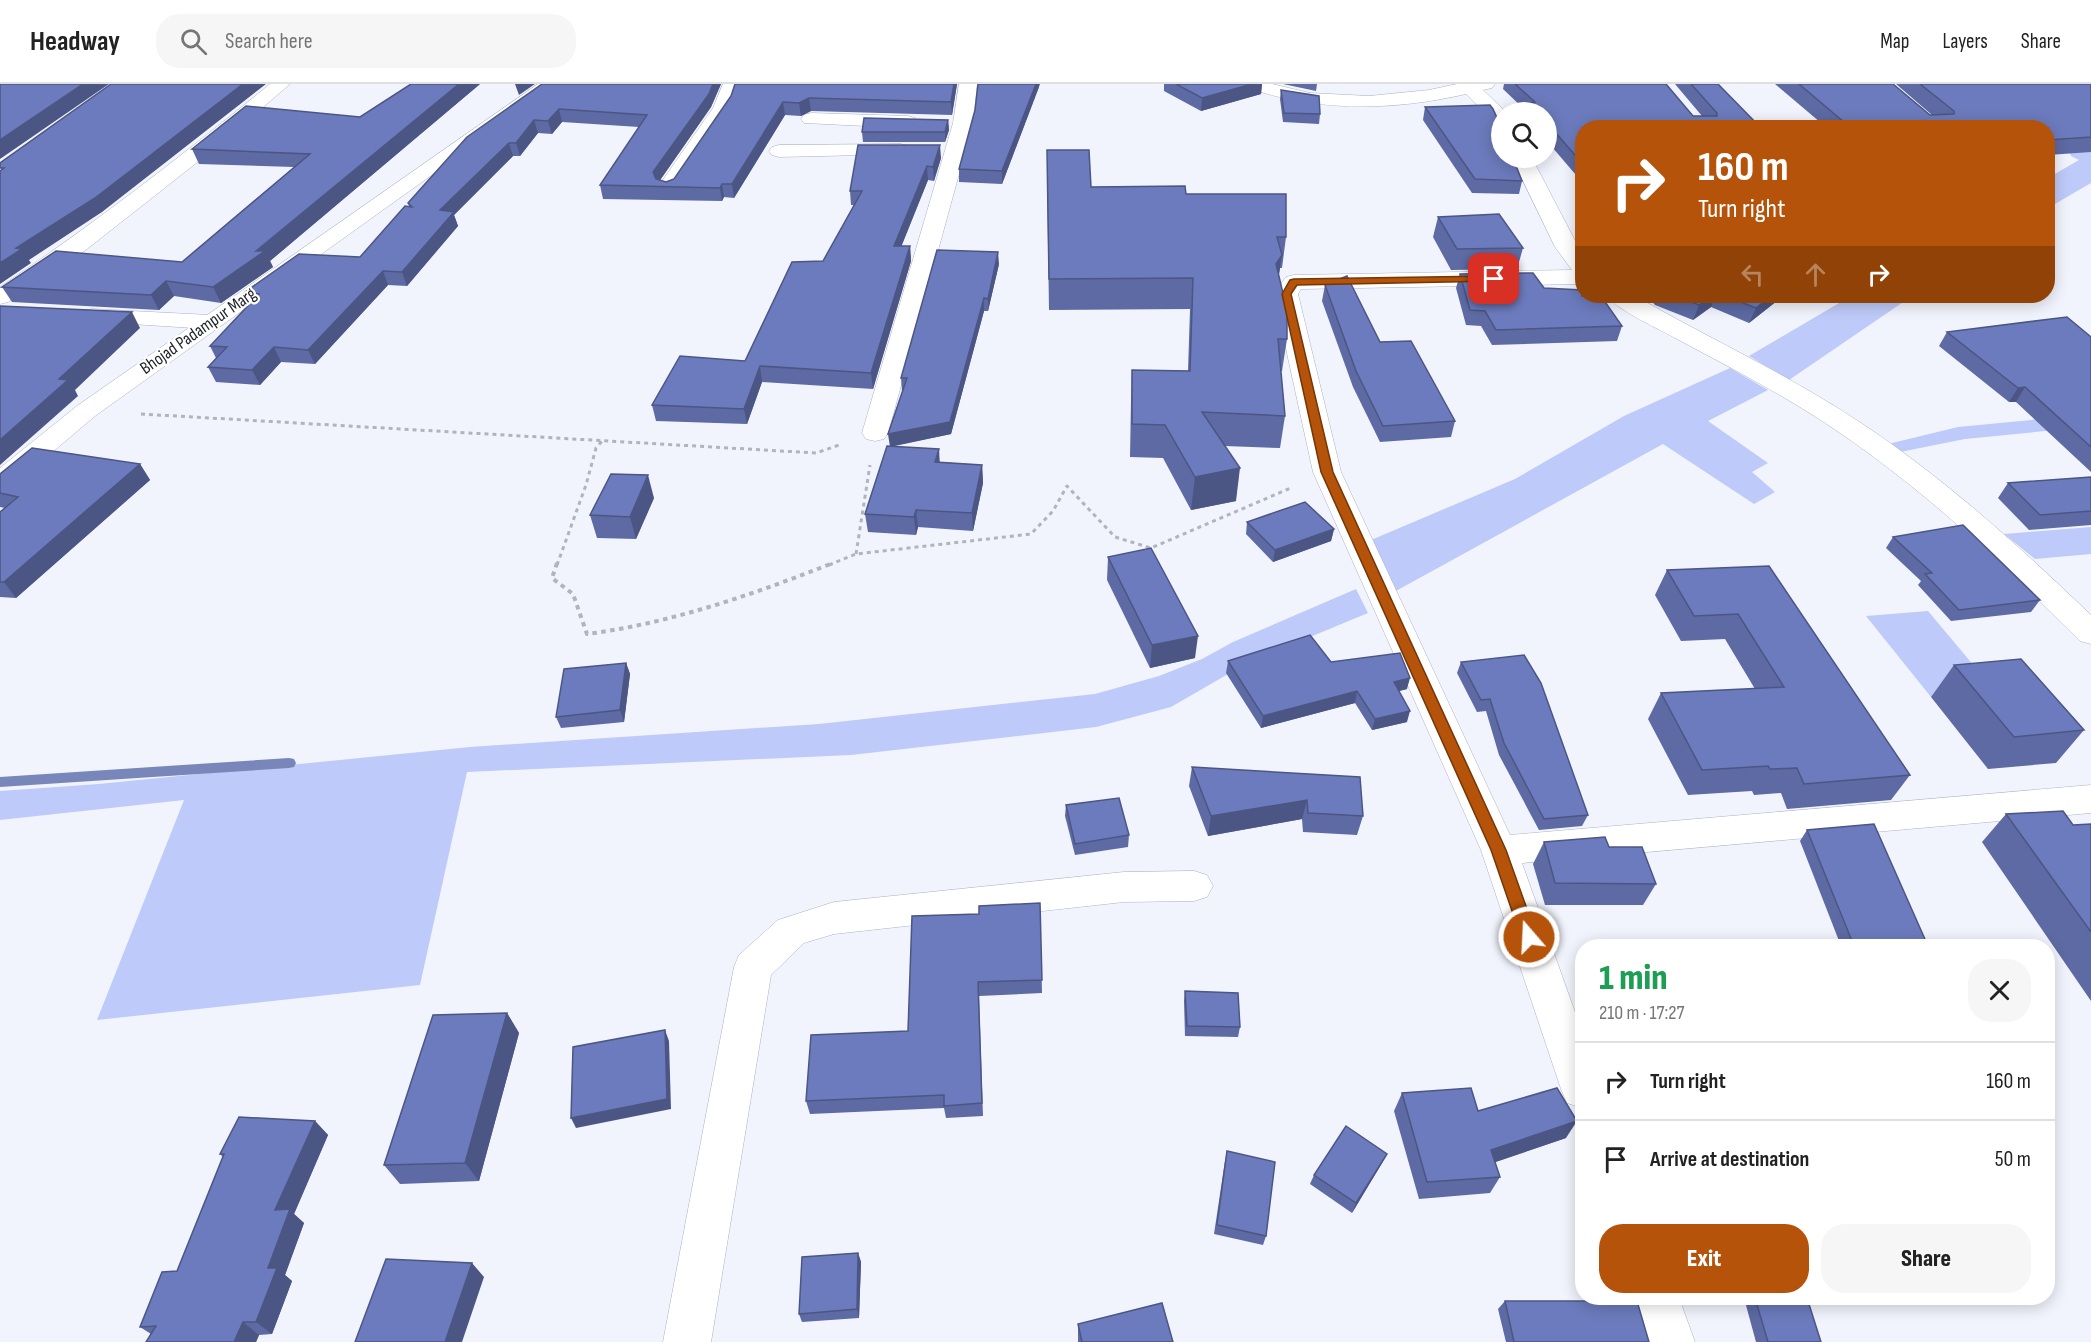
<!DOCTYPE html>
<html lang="en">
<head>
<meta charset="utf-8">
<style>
  body { margin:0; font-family:"Sofia Sans Condensed",sans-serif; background:#f6f6f6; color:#222; height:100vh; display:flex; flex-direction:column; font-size:22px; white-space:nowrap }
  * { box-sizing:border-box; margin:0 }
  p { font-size:20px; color:#767676 }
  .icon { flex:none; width:33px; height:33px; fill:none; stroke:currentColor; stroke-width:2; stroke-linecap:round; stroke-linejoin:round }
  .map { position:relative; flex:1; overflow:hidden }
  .panel { position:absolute; left:1575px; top:855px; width:480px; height:366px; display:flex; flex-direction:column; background:#fff; border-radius:24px; box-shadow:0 3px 15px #0003 }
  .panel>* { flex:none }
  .hud { position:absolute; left:1575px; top:36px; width:480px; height:183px; border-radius:24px; box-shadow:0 3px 15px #0003; background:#b45309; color:#fff; overflow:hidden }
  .fabs { position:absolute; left:1491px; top:18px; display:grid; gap:12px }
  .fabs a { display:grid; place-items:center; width:66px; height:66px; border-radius:50%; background:#fff; box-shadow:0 3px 15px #0003; font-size:30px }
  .pin { position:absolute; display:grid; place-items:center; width:51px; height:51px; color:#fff; margin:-26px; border-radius:12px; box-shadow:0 3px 9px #0006 }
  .me { position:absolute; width:66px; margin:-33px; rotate:341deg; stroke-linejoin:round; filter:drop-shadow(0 0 4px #0008) }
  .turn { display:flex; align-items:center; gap:21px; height:126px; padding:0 24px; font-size:27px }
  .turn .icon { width:78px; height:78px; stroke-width:2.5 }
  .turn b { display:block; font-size:42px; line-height:51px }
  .lanes { display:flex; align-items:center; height:57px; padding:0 24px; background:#0003; justify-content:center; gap:30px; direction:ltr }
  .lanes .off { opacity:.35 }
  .round { display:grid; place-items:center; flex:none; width:63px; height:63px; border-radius:24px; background:#f6f6f6 }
  .overview { display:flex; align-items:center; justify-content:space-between; height:102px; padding:0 24px }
  h1 { font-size:36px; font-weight:800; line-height:45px; color:#1e9e55 }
  .primary-button { display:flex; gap:12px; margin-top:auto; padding:12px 24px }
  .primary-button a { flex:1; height:69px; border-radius:24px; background:#b45309; color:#fff; font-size:24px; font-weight:800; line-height:69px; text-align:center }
  .primary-button a+a { background:#f6f6f6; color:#222 }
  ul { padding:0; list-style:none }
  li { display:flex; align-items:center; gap:18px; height:78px; padding:0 24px; border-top:2px solid #e0e0e0 }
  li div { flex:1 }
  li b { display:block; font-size:22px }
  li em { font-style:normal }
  header { display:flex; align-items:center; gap:36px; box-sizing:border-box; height:84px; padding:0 30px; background:#fff; border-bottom:2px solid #e0e0e0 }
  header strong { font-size:28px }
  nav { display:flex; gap:33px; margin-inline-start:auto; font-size:21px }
  .search { width:420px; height:54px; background:#f6f6f6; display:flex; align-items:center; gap:15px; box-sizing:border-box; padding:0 21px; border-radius:24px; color:#767676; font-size:22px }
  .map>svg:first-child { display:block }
</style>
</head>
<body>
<header>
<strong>Headway</strong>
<div class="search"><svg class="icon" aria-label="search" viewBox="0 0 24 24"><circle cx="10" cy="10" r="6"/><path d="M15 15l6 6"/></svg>Search here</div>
<nav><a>Map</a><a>Layers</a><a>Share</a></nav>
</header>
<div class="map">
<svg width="2091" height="1258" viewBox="0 0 2091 1258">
  <rect width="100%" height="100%" fill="#f1f4fd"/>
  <g fill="#becaf9">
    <path d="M2091 25V99L2048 124V94L2079 76 2071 72 2065 58Z"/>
    <path d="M1851 212H1912L1789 296 1749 272Z"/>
    <path d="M1730 284 1768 306 1708 337 1768 379 1752 388 1775 408 1754 420 1663 360 1394 508 1371 456 1515 395 1624 332Z"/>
    <path d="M2041 335 2056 346 1965 355 1900 368 1888 360 1958 343Z"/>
    <path d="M2091 443V470L2035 475 2004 450Z"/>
    <path d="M1356 505 1368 529 1247 579 1171 623 1096 643 851 671 467 688 420 901 97 936 184 716 0 736V707L99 700 470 663 819 640 1095 610 1159 592 1202 575 1233 558Z"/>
    <path d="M1928 527 1995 607 1931 613 1866 532Z"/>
  </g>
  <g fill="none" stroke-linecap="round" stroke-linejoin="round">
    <path fill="#7986b9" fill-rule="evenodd" d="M289 674 294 675 296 679 294 683 289 684 0 703V693Z"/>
    <g stroke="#abb1c6" stroke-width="1">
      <g id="street">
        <path d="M270 0H290L218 62 87 165 8 218 0 220V203C94 140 183 71 270 0Z"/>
        <path d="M723 0H741L731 24 675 107 668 109 661 107 658 103 713 24Z"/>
        <path d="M959 0H977L973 39 888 349 884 355 875 357 866 355 862 349 953 39Z"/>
        <path d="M1245 0H1272L1310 9 1369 12 1429 6 1457 0H1495L1492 4 1483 6 1506 28H1502V41L1495 39 1466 10C1392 27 1319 28 1248 4Z"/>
        <path d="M811 29 908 32 915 34 918 38 915 42 908 44 804 39 801 35 804 31Z"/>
        <path d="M901 60 908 62 911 66 908 70 779 73 772 71 769 67 772 63 779 61Z"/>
        <path d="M1512 74H1532L1582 170V200L1301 205 1298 210 1341 388 1510 751 2091 701V729L1522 779 1582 948V1024L1567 1019 1561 1005 1481 766 1313 388 1274 210 1286 193 1294 191 1572 186 1555 163Z"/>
        <path d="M1607 212H1635C1710 255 1789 291 1861 339 1944 394 2019 462 2091 531V560L2080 557C2006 483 1929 410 1843 351 1790 314 1733 285 1677 255 1661 246 1617 226 1607 212Z"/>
        <path d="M92 225 210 231 218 233 222 238 218 243 210 245 84 237 80 232 84 227Z"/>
        <path d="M1194 787 1207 791 1213 802 1207 813 1194 817 1124 818 834 850 804 859 771 891 711 1258H663L734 883 739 871 778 836 834 818 1124 788Z"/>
        <path d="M1633 1214H1679L1695 1258H1647Z"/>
      </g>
    </g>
    <g stroke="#abb1c6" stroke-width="1">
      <path id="secondary" d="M538 0H559L95 332 10 404 0 406V384L77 322Z"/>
    </g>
    <g stroke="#b1b4bc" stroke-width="3" stroke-dasharray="4 4" stroke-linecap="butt">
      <path d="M141 330 816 369 842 360"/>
      <path d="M856 470 870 381"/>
      <path d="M557 481 586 401 596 364 603 356"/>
      <path d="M829 481 856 470 1031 450 1053 427 1067 402 1115 453 1151 464 1293 403"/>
    </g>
    <path stroke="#b1b4bc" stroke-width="4" stroke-dasharray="4.5 4.5" stroke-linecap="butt" d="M557 479 552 494 573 510 587 550C672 539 754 510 833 479"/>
    <use href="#street" fill="#fff" fill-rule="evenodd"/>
    <use href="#secondary" fill="#fff" fill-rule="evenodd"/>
  </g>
  <g fill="#5d6aa3">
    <path d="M411 0H480L270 177 273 183 221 219 174 212 159 226 12 218 2 203 182 178 294 83 199 80 192 65 360 33Z"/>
    <path d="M542 0H721L711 23 660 96 666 98 674 95 731 12 735 0H957L952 31 811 27 801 32 785 31 734 114 724 113 722 117 603 115 600 101 639 43 562 38 552 50 538 49 520 72H513L454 131 458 142 407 202 388 201 315 280 281 278 260 301 216 298 208 283 216 274 210 262 250 220 245 208 360 173 409 122 408 119Z"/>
    <path d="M1164 0H1262L1261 10 1201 27 1164 7Z"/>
    <path d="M1283 0H1317L1316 7Z"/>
    <path d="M1504 0H1666L1693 32H1702L1675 0H1718L1761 44H1582V98L1546 56V28H1527L1503 5Z"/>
    <path d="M1775 0H1893L1930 31H1932L1896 0H2091V68L2048 71V44H1827Z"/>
    <path d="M1039 3 1002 100 959 98V85L975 26Z"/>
    <path d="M1281 6 1320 30 1319 40 1283 38 1280 15Z"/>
    <path d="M1425 23 1522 97 1519 110 1472 109 1423 36Z"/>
    <path d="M948 36 949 46 945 58H863L862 48Z"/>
    <path d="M941 74 934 97 928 96 901 162H910L911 177 873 305 762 298 747 340 656 337 652 321 745 277 823 177 854 121H851L850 107Z"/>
    <path d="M1047 95 1091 103 1186 110 1286 153 1282 184H1280L1279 191 1287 255 1282 287H1281L1285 332 1280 364 1225 362 1236 417 1191 426 1163 374 1130 373 1131 318 1132 286 1188 287 1190 225 1049 226Z"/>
    <path d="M1438 133 1523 164 1517 185 1451 186 1433 153Z"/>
    <path d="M999 180 988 227H984L951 350 892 362 940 378 982 381 983 399 973 447 918 443 916 451 868 448 865 430 890 362 903 307H902L901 294Z"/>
    <path d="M1460 190 1544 204 1622 242 1617 257 1492 261 1481 242 1466 241 1456 204Z"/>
    <path d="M1325 201 1455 337 1451 353 1380 358 1353 303 1322 217Z"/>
    <path d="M1647 212H1783L1749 239 1711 223 1693 236 1655 221Z"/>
    <path d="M1947 248 2091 253V388L2016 318H2009L1939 262Z"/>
    <path d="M140 380 150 396 16 514 0 513V428L5 424 0 423V390Z"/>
    <path d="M2091 393V441L2029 446 1998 414 2008 399Z"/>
    <path d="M654 414 636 455 597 454 590 431Z"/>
    <path d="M1247 438 1334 445 1331 457 1273 478 1246 450Z"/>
    <path d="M1893 453 2040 516 2031 528 1951 537 1918 501 1921 497 1886 464Z"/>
    <path d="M1108 473 1195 574 1150 584 1107 496Z"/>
    <path d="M1769 482 1910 691 1891 716 1787 725 1781 709 1754 711 1752 707 1688 711 1648 635 1661 609 1755 605 1725 555 1681 557 1655 511 1667 486Z"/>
    <path d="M1228 577 1407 605 1399 607 1407 638 1372 646 1355 619 1261 644 1226 589Z"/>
    <path d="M1461 578 1588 731 1582 742 1539 746 1499 671 1486 627 1477 628 1457 589Z"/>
    <path d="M626 579 630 590 624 638 561 644 556 633Z"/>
    <path d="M1954 581 2084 646 2056 679 1988 685 1931 613Z"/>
    <path d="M1192 683 1363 732 1357 751 1303 748 1302 735 1208 752 1189 702Z"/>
    <path d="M1066 721 1129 751 1128 763 1075 771 1065 732Z"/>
    <path d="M2006 730 2073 741 2091 740V917L1982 758Z"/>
    <path d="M1807 746 1928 862H1841L1800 757Z"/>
    <path d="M1544 758 1609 763 1656 800 1643 821H1545L1533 780Z"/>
    <path d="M1040 819 1042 909 979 912 983 1032 946 1034 944 1024 810 1030 806 1017 908 947 979 830Z"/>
    <path d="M1185 907 1240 943 1238 953 1185 952 1184 917Z"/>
    <path d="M507 929 519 949 479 1097 400 1100 384 1081Z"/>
    <path d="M1402 1009 1478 1027 1566 1054 1495 1078 1500 1093 1490 1109 1419 1115 1394 1027Z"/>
    <path d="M315 1037 328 1051 294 1130 304 1139 285 1191 292 1197 272 1250 259 1251 256 1258H146L151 1250 140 1243 177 1187 223 1073 220 1070Z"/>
    <path d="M1227 1067 1266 1152 1263 1161 1214 1150 1225 1077Z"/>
    <path d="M1387 1070 1382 1079 1352 1129 1310 1100 1314 1091Z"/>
    <path d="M858 1169 861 1178 859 1234 802 1238 799 1230Z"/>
    <path d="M1744 1214H1793L1821 1258H1756Z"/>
    <path d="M1505 1217 1649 1258H1506L1498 1225Z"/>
    <path d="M1078 1240 1173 1258H1078Z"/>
  </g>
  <g fill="#4c5684">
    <path d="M83 0H109L0 75V56Z"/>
    <path d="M243 0H266L102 128 29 176 31 179 0 200V179L16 164Z"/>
    <path d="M459 0H480L270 177 273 183 221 219 213 203Z"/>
    <path d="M515 0H535L519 11Z"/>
    <path d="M713 0H721L711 23 656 102 653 88Z"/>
    <path d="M954 0H957L952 31 951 18Z"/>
    <path d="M1036 0H1040L1002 100V87Z"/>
    <path d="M1252 0H1262L1261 10 1201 27 1202 14Z"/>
    <path d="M809 14 811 27 801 32 799 19Z"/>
    <path d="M783 18 785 31 734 114 732 100Z"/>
    <path d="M559 25 562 38 552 50 548 37Z"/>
    <path d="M534 36 538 49 520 72 516 59Z"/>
    <path d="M948 36 949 46 945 58V48Z"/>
    <path d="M509 59 513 72 454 131 458 142 407 202 402 188 440 126Z"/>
    <path d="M940 61 941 74 934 97 933 83Z"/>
    <path d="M927 82 928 96 896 176 894 162Z"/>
    <path d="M722 100 724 113 722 117 720 104Z"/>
    <path d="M910 162 911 177 873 305 871 289Z"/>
    <path d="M998 168 999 180 988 227V215Z"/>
    <path d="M1282 171 1277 202 1276 180Z"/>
    <path d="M383 187 388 201 315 280 308 266Z"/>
    <path d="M166 197 174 212 159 226 151 211Z"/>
    <path d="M1712 212H1716L1711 223 1693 236 1699 221Z"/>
    <path d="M1771 212H1783L1749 239 1756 224Z"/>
    <path d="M984 214V227L951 350 890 363 888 350Z"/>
    <path d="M132 228 140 244 75 306 78 312 0 381V356L59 295Z"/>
    <path d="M274 263 281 278 260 301 252 286Z"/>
    <path d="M760 282 762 298 747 340 744 325Z"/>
    <path d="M2025 303 2016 318H2009L2018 304Z"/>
    <path d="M939 365 940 383 935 378Z"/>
    <path d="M140 380 150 396 16 514 4 498Z"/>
    <path d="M982 381 983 399 973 447 972 429Z"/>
    <path d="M1240 384 1236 417 1191 426 1195 393Z"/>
    <path d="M648 391 654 414 636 455 630 433Z"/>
    <path d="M916 426 918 443 916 451 914 433Z"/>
    <path d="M1334 445 1331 457 1273 478 1275 466Z"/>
    <path d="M1198 552 1195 574 1150 584 1152 561Z"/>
    <path d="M626 579 630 590 624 638 620 626Z"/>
    <path d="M1410 594 1407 605 1391 609 1394 598Z"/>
    <path d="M1357 607 1355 619 1261 644 1263 632Z"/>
    <path d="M1410 627 1407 638 1372 646 1375 635Z"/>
    <path d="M1307 716 1302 735 1208 752 1211 732Z"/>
    <path d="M507 929 519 949 479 1097 465 1079Z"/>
    <path d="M665 946 669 957 671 1025 576 1044 571 1034Z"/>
    <path d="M315 1037 328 1051 294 1130 304 1139 285 1191 292 1197 272 1250 256 1238 268 1184 275 1126Z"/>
    <path d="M1577 1037 1566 1054 1481 1083 1491 1066Z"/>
    <path d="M1387 1070 1382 1079 1352 1129 1356 1119Z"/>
    <path d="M858 1169 861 1178 859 1234 857 1225Z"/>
    <path d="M472 1179 484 1193 462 1258H445Z"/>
    <path d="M243 1238 259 1251 256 1258H234Z"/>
  </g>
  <g fill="#6c7bbd" stroke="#4c5684" stroke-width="1.5">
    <path d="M0 0H83L0 56Z"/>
    <path d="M111 0H243L95 114 16 164 22 165 0 179V87L4 84H0V79Z"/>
    <path d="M411 0H459L256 167H265L213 203 166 197 151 211 2 203 56 167 182 178 310 70 192 65 246 22 360 33Z"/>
    <path d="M542 0H713L709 10 653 88 656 95 666 98 674 95 731 12 735 0H954L951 18 809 14 799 19 783 18 732 100H722L720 104 600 101 647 31 559 25 548 37 534 36 516 59H509L440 126 454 128 402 188 383 187 308 266 274 263 252 286 208 283 227 263 210 262 259 210 245 208 299 170 360 173 405 122 412 123 408 119 467 53Z"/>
    <path d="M978 0H1036L1002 87 959 85 975 26Z"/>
    <path d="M1176 0H1252L1202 14Z"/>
    <path d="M1515 0H1666L1693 32H1717V29L1691 0H1718L1761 44H1582V79L1546 38V28H1538L1530 19 1535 18Z"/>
    <path d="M1799 0H1893L1930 31 1954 30V27L1920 0H2091V53L2048 56V44H1851Z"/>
    <path d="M1281 6 1319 12 1320 30 1284 29Z"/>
    <path d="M1490 21 1493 25 1502 45V74H1513L1522 97 1475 95 1425 23Z"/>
    <path d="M864 34 948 36 945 48H862Z"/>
    <path d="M858 61H940L933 83 927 82 894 162H910L871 289 760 282 744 325 652 321 680 272 745 277 792 178 823 177 862 107H850Z"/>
    <path d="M1047 66H1089L1091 103 1185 102 1186 110H1286V153H1277L1282 171 1276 180 1287 226V255H1278L1285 332 1202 328 1240 384 1195 393 1165 341 1132 340V286L1190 287 1193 194 1049 195Z"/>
    <path d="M1499 130 1523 164 1457 165 1438 133Z"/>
    <path d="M937 166 998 168 988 215 984 214 950 338 888 350 907 294H901Z"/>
    <path d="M1533 189 1544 204 1582 206V212H1601L1622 242 1496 246 1485 227 1470 226 1460 190Z"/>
    <path d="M1347 192 1380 258 1411 257 1455 337 1383 342 1356 287 1325 201Z"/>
    <path d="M1675 212H1712L1699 221Z"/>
    <path d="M1725 212H1771L1756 224Z"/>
    <path d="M0 222 132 228 59 295 68 296 0 356Z"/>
    <path d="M2067 233 2091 253V363L2025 303 2018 304 1947 248Z"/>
    <path d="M887 362 939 365 935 378 982 381 972 429 916 426 914 433 865 430Z"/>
    <path d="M32 364 140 380 4 498H0V428L18 413 0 409V390Z"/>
    <path d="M611 390 648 391 630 433 590 431Z"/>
    <path d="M2091 393V427L2040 431 2008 399Z"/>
    <path d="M1305 418 1334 445 1275 466 1247 438Z"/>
    <path d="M1963 441 2040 516 1959 526 1925 490 1932 489 1893 453Z"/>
    <path d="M1151 464 1198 552 1152 561 1108 473Z"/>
    <path d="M1769 482 1910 691 1804 700 1797 684 1770 685 1768 682 1702 686 1661 609 1784 603 1738 530 1694 532 1667 486Z"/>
    <path d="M1310 551 1331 578 1400 569 1410 594 1394 598 1410 627 1375 635 1357 607 1263 632 1228 577Z"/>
    <path d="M1524 571 1541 599 1588 731 1544 735 1504 659 1490 615 1481 616 1461 578Z"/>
    <path d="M2021 575 2084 646 2014 653 1954 581Z"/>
    <path d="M626 579 620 626 556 633 564 585Z"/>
    <path d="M1192 683 1360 693 1363 732 1308 729 1307 716 1211 732Z"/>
    <path d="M1119 714 1129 751 1075 760 1066 721Z"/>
    <path d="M2063 727 2073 741 2091 740V848L2006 730Z"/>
    <path d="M1874 740 1928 862H1854L1807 746Z"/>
    <path d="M1605 753 1609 763H1642L1656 800 1555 799 1544 758Z"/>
    <path d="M1040 819 1042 896 978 898 982 1019 944 1022V1011L806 1017 811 951 908 947 912 832 979 830V822Z"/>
    <path d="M1185 907 1238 909 1240 943 1187 942Z"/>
    <path d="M507 929 465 1079 384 1081 433 931Z"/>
    <path d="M665 946 667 1015 571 1034 573 963Z"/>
    <path d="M1471 1004 1478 1027 1557 1004 1577 1037 1491 1066 1500 1093 1427 1098 1402 1009Z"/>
    <path d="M239 1033 315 1037 275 1126 290 1125 268 1184H277L256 1238H243L234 1258H146L156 1242 140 1243 162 1188 177 1187 224 1070H220Z"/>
    <path d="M1346 1042 1387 1070 1356 1119 1314 1091Z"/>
    <path d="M1227 1067 1275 1078 1266 1152 1217 1141Z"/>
    <path d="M858 1169 857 1225 799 1230 802 1173Z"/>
    <path d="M386 1175 472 1179 445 1258H355Z"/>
    <path d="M1755 1214H1793L1795 1216 1808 1217 1821 1258H1768Z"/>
    <path d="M1505 1217H1637L1649 1258H1514Z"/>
    <path d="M1162 1219 1173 1258H1082L1078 1240Z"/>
  </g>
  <path fill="#b45309" stroke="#753606" stroke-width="1.5" d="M1494 192 1497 193V197L1297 201 1291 210 1333 388 1506 766 1537 853 1535 858 1529 860 1524 858 1521 853 1491 766 1321 388 1282 210 1290 196 1294 195Z"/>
  <g text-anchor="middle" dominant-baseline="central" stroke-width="4.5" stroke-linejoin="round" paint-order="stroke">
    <g font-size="18" fill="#1f2129" stroke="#fff">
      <text transform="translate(198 247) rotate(-35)">Bhojad Padampur Marg</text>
    </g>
  </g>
</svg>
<div class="fabs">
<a><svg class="icon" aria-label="search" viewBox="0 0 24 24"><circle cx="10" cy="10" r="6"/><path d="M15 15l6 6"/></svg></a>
</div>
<div class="pin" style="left:1494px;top:195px;background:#d93025"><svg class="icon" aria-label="arrive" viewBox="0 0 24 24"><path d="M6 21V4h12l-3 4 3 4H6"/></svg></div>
<svg class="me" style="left:1529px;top:853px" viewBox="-20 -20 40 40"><circle r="17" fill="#b45309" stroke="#fff" stroke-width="3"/><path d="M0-11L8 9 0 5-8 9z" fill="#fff"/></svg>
<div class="hud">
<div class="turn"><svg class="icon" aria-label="right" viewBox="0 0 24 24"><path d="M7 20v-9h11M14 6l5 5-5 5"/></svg><div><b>160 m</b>Turn right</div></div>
<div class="lanes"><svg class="icon off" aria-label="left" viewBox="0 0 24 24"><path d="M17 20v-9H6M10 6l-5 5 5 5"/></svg><svg class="icon off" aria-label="ahead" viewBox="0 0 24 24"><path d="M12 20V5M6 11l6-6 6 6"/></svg><svg class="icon" aria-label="right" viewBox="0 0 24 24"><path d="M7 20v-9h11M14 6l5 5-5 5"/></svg></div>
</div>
<section class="panel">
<div class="overview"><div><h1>1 min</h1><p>210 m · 17:27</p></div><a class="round"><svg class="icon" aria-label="close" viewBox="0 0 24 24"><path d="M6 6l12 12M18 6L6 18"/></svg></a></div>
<ul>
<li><svg class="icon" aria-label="right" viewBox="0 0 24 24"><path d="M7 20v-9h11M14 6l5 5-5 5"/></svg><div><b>Turn right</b></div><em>160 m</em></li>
<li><svg class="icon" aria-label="arrive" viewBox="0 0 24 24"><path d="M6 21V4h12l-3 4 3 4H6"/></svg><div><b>Arrive at destination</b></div><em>50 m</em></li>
</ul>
<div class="primary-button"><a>Exit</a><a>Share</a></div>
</section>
</div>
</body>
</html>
